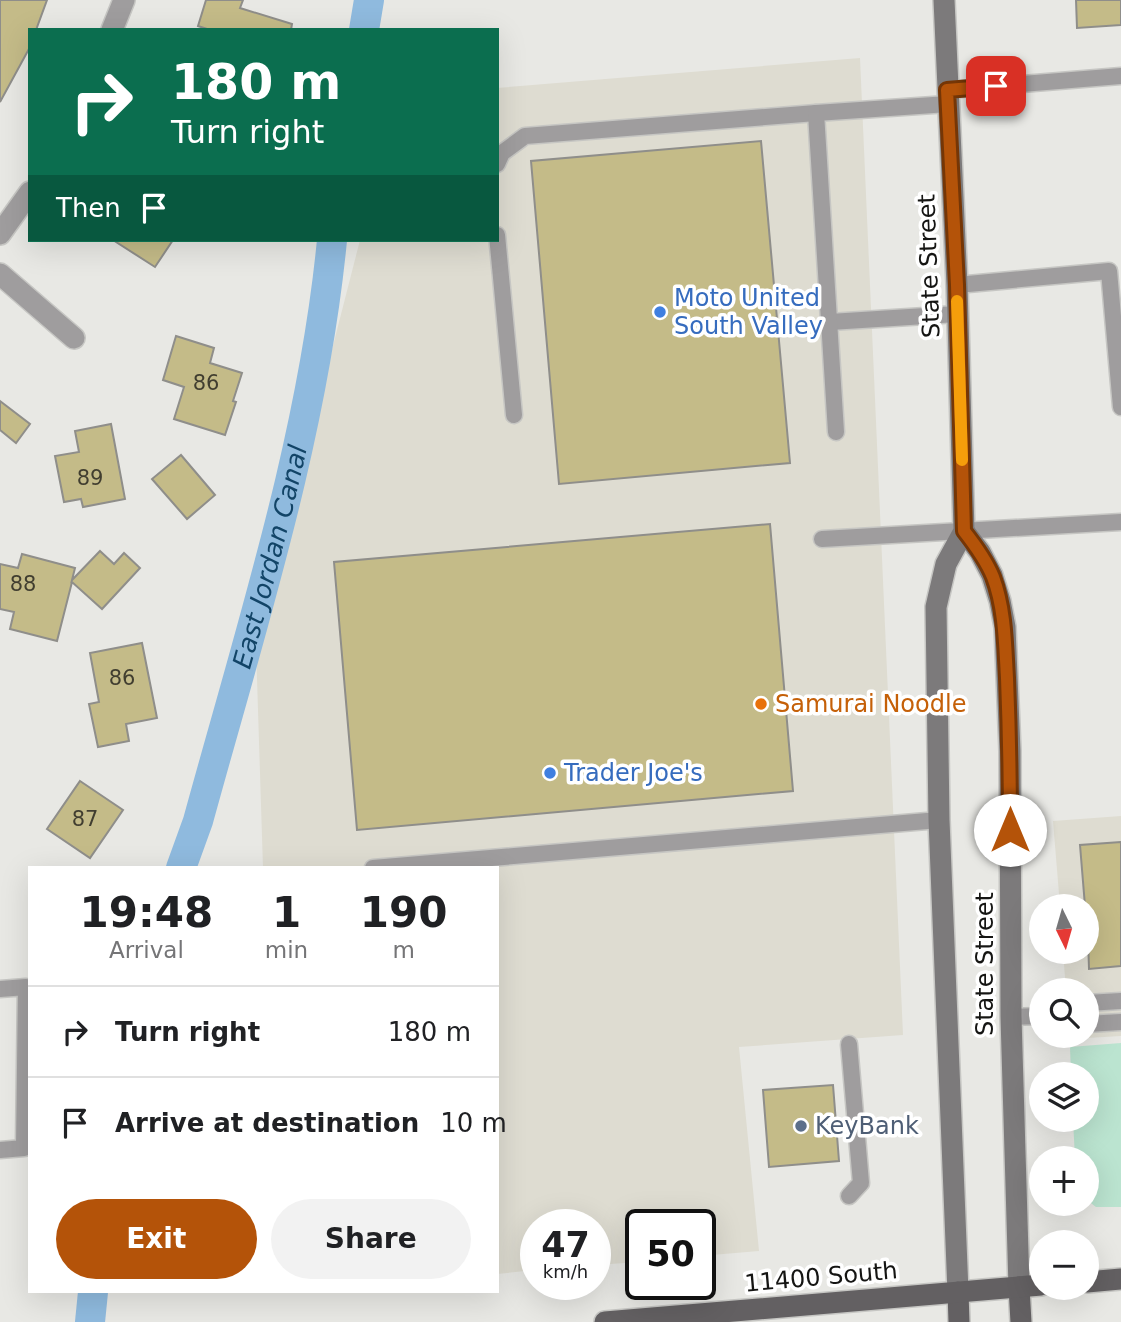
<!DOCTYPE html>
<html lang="en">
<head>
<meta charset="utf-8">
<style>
  body { margin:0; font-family:"DejaVu Sans",sans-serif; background:#f2f2f2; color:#202124; height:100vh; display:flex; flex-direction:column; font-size:26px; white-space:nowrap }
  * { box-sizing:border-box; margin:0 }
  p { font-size:23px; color:#757577 }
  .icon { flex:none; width:38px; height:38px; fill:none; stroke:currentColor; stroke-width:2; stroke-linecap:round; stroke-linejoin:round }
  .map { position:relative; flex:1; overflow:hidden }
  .side { position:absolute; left:28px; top:866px; width:471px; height:427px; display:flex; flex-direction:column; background:#fff; border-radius:0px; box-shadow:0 7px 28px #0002 }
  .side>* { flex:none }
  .top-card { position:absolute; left:28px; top:28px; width:471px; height:214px; border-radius:0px; box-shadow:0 7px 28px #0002; background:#0b6e4f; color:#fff; overflow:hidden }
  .needle { width:46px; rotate:175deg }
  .tools { position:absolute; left:1029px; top:894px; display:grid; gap:14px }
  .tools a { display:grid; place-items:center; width:70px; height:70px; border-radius:50%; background:#fff; box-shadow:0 7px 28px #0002; font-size:35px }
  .speed { position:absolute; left:520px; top:1209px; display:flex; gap:14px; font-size:35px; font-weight:700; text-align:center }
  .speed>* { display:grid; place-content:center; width:91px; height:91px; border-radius:50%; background:#fff; box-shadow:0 7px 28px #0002; line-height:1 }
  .speed small { font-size:18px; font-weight:400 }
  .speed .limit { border:4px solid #111; border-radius:10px; background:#fff; color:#111 }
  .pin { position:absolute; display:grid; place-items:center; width:60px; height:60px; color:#fff; margin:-30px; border-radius:14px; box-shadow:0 4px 10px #0006 }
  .me { position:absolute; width:77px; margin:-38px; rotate:0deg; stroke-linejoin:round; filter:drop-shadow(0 0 5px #0008) }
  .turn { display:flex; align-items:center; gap:24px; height:147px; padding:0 28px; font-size:32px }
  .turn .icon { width:91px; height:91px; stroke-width:2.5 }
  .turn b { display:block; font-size:49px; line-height:60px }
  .then { display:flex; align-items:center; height:66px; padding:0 28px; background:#0003; gap:14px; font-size:26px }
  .eta { display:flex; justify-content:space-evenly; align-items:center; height:119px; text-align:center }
  .eta b { font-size:42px; font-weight:800; line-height:49px }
  .button { display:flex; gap:14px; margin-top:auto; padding:14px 28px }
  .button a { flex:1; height:80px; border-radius:42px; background:#b45309; color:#fff; font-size:28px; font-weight:800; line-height:80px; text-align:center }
  .button a+a { background:#f2f2f2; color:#202124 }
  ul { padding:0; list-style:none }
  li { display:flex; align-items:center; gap:21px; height:91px; padding:0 28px; border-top:2px solid #e0e0e0 }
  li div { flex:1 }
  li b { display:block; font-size:26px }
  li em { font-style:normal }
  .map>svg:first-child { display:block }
</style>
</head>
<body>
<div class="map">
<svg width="1121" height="1322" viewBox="0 0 1121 1322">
  <rect width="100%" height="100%" fill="#e8e8e4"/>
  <g fill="#dedcd1">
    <path d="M860 58 903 1035 739 1047 759 1251 700 1256V1225H640V1262L595 1265V1225H536L535 1270 497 1274V868H263L256 647 360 240H497V88Z"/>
    <path d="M1121 816V1036L1070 1039V1036H1087V990H1066L1063 952H1087V906H1060L1053 821Z"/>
  </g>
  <path fill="#bbe4d0" d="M1121 1043V1207H1096L1087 1200V1158H1075L1073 1120H1087V1074H1071L1070 1047Z"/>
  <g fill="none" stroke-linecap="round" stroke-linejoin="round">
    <g stroke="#8fbade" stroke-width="30">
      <path d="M364 30 369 0"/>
      <path id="s1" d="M181 868 198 821C250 631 313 437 332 240"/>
      <path d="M90 1322 93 1292"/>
    </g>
  </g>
  <g fill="#c4bb88" stroke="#8f8e8a" stroke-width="2">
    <path d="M0 0H47L36 30H30V47L0 102Z"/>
    <path d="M206 0H243L240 8 292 24 291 30H210L198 26Z"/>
    <path d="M1076 0H1121V25L1077 28Z"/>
    <path d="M761 141 790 463 559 484 531 161Z"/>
    <path d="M113 240H173L155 267Z"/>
    <path d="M176 336 214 348 210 363 242 373 233 401 236 402 225 435 174 419 184 387 163 380Z"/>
    <path d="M0 401 30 424 16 443 0 430Z"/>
    <path d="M111 424 125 499 83 507 81 499 64 502 55 456 79 452 75 431Z"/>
    <path d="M181 455 215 495 187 519 152 479Z"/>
    <path d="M770 524 793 791 357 830 334 562Z"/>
    <path d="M100 551 114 564 124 553 140 568 102 609 72 582 57 641 10 629 14 612 0 609V564L18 568 22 554 75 568 72 580Z"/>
    <path d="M142 643 157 718 126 724 129 741 98 747 89 704 99 702 90 653Z"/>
    <path d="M80 781 123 810 90 858 47 829Z"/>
    <path d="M1121 842V966L1089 969 1087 906H1085L1080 845Z"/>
    <path d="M833 1085 839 1161 769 1167 763 1090Z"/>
  </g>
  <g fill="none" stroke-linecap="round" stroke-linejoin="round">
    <g stroke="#c6c6c3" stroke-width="19">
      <g id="lane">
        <path d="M948 90 1121 76"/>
        <path d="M497 164 502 153 525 136 816 113"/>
        <path d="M497 235 514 415"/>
        <path d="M957 285 1109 271 1121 407"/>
        <path d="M830 322 957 314"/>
        <path d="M836 432 816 113 948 104"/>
        <path d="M822 539 1121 522"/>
        <path d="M373 868 939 820"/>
        <path d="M0 989 26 987 24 1148 0 1150"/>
        <path d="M1087 1003 1121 1001"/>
        <path d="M1011 1017 1041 1016"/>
        <path d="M1087 1024 1121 1022"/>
        <path d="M849 1044 861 1183 849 1196"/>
      </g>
    </g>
    <g stroke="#c6c6c3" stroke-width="24">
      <g id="street">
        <path d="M112 30 124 0"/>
        <path d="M0 234 30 192"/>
        <path d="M0 274 74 338"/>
      </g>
    </g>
    <g stroke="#c6c6c3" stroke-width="24">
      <g id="secondary">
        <path d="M944 0 957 285 964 531 946 564 936 607 939 820 958 1292"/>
        <path d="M964 531 980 552 992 575 1000 601 1005 627 1010 751 1011 1017 1019 1287"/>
      </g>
    </g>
    <g stroke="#c6c6c3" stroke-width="24">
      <g id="primary">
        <path d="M1087 1282 1121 1279"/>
        <path d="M1019 1287 1021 1322"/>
        <path d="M958 1292 959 1322"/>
        <path d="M605 1322 1041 1285"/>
      </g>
    </g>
    <use href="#lane" stroke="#9f9d9e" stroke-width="16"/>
    <use href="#street" stroke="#9f9d9e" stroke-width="21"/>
    <use href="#secondary" stroke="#7c7a7b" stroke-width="21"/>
    <use href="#primary" stroke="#636062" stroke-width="21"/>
  </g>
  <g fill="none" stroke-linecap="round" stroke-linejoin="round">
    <g stroke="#753606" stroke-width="18">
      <path id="route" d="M996 86 947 90 957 285 964 531C975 545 986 560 993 577 1005 609 1005 644 1007 678 1009 729 1010 779 1010 830"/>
    </g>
    <use href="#route" stroke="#b45309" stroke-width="12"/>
    <path stroke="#f59e0b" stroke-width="12" d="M957 301 962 460"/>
  </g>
  <g fill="#3f7fe0" stroke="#fff" stroke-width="2.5">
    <circle cx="660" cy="312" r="7"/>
    <circle cx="550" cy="773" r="7"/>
  </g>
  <circle fill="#e8710a" stroke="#fff" stroke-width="2.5" cx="761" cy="704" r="7"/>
  <circle fill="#5c6f8a" stroke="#fff" stroke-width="2.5" cx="801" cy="1126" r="7"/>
  <g text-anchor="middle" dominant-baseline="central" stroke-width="7" stroke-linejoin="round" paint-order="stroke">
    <g font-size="21" fill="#413e30">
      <text x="206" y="383">86</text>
      <text x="90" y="478">89</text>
      <text x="23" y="584">88</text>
      <text x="122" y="678">86</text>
      <text x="85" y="819">87</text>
    </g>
    <g font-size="24" fill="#151513" stroke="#fff">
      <text transform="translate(929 266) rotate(-92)">State Street</text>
      <text transform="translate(985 964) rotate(-90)">State Street</text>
      <text transform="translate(821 1277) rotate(-5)">11400 South</text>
    </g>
    <g font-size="24" fill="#366cbe" stroke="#fff" text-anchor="start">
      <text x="674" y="298">Moto United<tspan x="674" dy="28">South Valley</tspan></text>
      <text x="564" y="773">Trader Joe's</text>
    </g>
    <g font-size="24" fill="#c56008" stroke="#fff" text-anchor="start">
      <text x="775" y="704">Samurai Noodle</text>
    </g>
    <g font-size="24" fill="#4e5e75" stroke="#fff" text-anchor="start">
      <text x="815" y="1126">KeyBank</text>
    </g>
    <g font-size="26" font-style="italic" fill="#124467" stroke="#fff">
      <text stroke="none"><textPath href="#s1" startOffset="324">East Jordan Canal</textPath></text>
    </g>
  </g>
</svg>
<div class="tools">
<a><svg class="needle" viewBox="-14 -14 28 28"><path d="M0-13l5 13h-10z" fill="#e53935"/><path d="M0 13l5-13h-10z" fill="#757577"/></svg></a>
<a><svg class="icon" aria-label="search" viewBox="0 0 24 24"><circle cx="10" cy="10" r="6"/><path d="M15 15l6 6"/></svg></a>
<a><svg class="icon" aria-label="layers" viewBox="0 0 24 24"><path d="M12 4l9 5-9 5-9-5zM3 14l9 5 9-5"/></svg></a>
<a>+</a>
<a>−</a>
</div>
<div class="speed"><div>47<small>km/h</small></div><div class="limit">50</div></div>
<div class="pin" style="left:996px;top:86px;background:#d93025"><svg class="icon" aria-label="arrive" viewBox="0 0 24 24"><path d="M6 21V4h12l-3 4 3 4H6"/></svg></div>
<svg class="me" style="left:1010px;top:830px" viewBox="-20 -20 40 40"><circle r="19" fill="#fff"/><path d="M0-13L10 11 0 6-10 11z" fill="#b45309"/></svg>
<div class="top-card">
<div class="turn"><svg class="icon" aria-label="right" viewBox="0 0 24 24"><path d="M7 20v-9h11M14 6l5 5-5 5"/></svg><div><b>180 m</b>Turn right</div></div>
<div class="then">Then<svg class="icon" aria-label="arrive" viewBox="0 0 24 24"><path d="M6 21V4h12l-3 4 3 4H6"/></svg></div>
</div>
<section class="side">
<div class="eta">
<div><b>19:48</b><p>Arrival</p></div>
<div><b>1</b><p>min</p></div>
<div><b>190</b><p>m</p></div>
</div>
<ul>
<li><svg class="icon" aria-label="right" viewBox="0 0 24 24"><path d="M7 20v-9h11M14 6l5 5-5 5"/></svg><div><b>Turn right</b></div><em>180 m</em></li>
<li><svg class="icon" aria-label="arrive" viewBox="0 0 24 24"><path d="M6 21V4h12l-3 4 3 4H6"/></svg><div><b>Arrive at destination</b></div><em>10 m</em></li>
</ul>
<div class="button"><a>Exit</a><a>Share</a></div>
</section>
</div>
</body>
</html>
